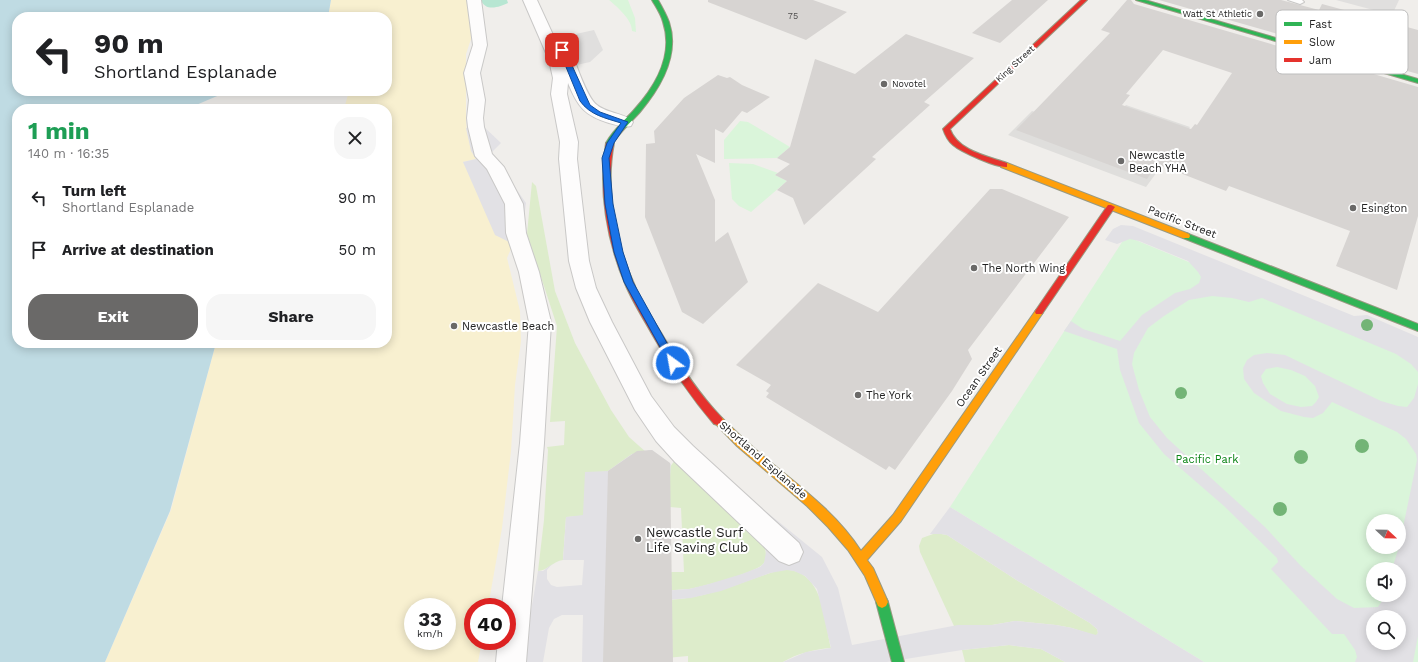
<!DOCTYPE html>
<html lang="en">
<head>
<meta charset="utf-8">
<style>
  body { margin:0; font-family:"Work Sans",sans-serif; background:#f6f6f6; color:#202124; height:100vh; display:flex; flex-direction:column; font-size:15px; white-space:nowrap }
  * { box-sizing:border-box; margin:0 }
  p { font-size:13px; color:#757577 }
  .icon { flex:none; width:22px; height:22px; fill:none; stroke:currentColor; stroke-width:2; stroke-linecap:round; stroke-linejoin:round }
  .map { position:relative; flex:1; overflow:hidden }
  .side { position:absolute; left:12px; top:104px; width:380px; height:244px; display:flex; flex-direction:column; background:#fff; border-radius:16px; box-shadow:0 2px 10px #0003 }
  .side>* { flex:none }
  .top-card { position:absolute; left:12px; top:12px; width:380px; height:84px; border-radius:16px; box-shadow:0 2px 10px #0003; background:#fff; color:#202124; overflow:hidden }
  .needle { width:26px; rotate:112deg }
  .tools { position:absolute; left:1366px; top:514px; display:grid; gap:8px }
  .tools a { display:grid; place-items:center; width:40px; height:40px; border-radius:50%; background:#fff; box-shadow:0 2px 10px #0003; font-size:20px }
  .speed { position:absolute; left:404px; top:598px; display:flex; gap:8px; font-size:20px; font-weight:700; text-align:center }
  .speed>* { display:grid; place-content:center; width:52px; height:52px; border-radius:50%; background:#fff; box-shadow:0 2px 10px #0003; line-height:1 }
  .speed small { font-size:10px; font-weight:400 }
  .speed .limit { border:6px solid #d22; background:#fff; color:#111 }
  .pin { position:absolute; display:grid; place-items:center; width:34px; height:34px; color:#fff; margin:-17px; border-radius:8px; box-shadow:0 2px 6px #0006 }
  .me { position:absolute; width:44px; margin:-22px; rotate:328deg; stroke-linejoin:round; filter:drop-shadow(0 0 3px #0008) }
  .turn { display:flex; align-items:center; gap:14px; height:84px; padding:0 16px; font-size:18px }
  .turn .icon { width:52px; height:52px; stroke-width:2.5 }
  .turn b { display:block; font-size:28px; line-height:34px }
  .round { display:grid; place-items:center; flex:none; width:42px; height:42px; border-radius:16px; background:#f6f6f6 }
  .summary { display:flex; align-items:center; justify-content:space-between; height:68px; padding:0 16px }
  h1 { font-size:24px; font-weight:700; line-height:30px; color:#1e9e55 }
  .button { display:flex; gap:8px; margin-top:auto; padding:8px 16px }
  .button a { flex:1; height:46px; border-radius:16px; background:#6a6968; color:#fff; font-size:16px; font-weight:700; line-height:46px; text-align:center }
  .button a+a { background:#f6f6f6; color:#202124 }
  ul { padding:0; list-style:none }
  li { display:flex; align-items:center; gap:12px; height:52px; padding:0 16px }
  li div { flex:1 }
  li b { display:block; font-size:15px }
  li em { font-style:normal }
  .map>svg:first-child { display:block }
</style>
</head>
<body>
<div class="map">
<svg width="1418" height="662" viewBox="0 0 1418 662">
  <rect width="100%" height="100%" fill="#f0eeeb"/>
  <path fill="#dfdedc" d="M1126 105 1190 127 1146 187 1008 135 1032 111 1097 134Z"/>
  <g fill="#ddeccb">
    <path d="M532 182 536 186 555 291 575 343 611 410 629 437 647 453 632 454 608 471 583 516 566 517 563 560C553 561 547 571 538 571L544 520 548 450 547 447 564 445 565 421 550 422 557 326 527 234Z"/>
    <path d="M675 460 764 542C765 549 768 558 764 563 757 573 701 587 689 589 679 590 670 590 661 591L671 572H684L681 508 670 507V467Z"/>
    <path d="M936 533 947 535 1018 581 1090 623 1097 629 1098 633 1096 636 1072 628 1056 625 1015 621 992 625 954 626 920 552 919 546 922 538Z"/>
    <path d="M780 570C823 566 824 618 831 648 815 649 796 654 783 662H688V656L622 662 664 600C706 600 742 581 780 570Z"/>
    <path d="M1009 645 1041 649 1065 662H965L962 650Z"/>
  </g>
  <path fill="#f8f0d0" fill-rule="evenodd" d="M331 0H469L474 30 466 54V120L467 133 476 159 463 162 513 244 507 258 520 311 521 341 515 385 511 451 502 528 488 607H473V641H482L478 662H105L171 510 216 343H387V109H344L349 91H387V17H328ZM413 607H447V641H413Z"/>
  <g fill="#daf5da" fill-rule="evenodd">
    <path d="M609 0H628L635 18 636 32 632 31C632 19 617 7 609 0Z"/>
    <path d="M740 121 748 122 790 147 777 158 724 159V140Z"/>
    <path d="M729 163 753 164 778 173 775 175 787 181 751 212 739 206 732 199Z"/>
    <path d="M1126 236 1418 357V662H1204L950 507ZM1373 521H1399V547H1373ZM1373 569H1399V595H1373ZM1373 617H1399V643H1373Z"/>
  </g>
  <path fill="#b7e6d2" d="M481 0H507L508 3C500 7 485 12 481 0Z"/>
  <g fill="#e0dfde">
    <path d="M1336 0H1399L1392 15Z"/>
    <path d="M594 30 603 50 590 62 563 68 553 39Z"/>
  </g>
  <g fill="#e2e1e5" fill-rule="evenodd">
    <path d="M482 125 501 143 491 153 526 203 522 235 524 239 552 327 543 427 538 531 532 569 535 337 513 244 495 235 463 162 476 159 471 151 466 128Z"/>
    <path d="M1121 225 1133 226 1354 316 1367 315 1418 337V372L1411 364 1396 354 1262 298 1249 302 1232 298 1212 296 1189 300 1164 316 1148 328 1134 353 1132 364 1139 390 1150 417 1167 438 1265 527 1300 565 1337 599 1354 608 1378 607 1386 595H1399V569H1392L1399 547 1413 479 1417 460 1416 454 1406 439 1397 432 1332 402 1323 413 1313 418 1304 417 1281 411 1254 393 1244 379 1243 368 1247 360 1254 355 1267 353 1285 355 1381 401 1398 406 1407 407 1414 398 1418 384V636L1413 662H1355L1357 657 1355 650 1344 634H1332L1271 569 1278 562 1277 558 1224 506 1164 454 1139 423 1120 370 1117 349 1064 331 1071 321 1083 329 1120 341 1142 315 1175 293 1190 289 1199 283 1201 277 1198 272 1188 261 1139 241 1130 239 1117 244 1105 240 1113 229ZM1277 367 1291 370 1305 376 1315 386 1319 397 1316 402 1312 406 1301 407 1287 404 1270 394 1263 383 1261 376 1266 369ZM1373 617H1399V643H1373Z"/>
    <path d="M694 446 708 461 742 492 822 557 838 588 852 645 958 625H992L1015 621 1056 625 1072 628 1096 635 1098 633 1097 629 1090 623 1018 581 947 535 941 534H930L950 507 1204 662H1065L1041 649 1009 645 962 650 887 662H783L806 652 831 648 817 589 805 576 794 571 787 570 770 573 721 591 691 598 665 600 622 662H582L583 615H562L554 619 549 628 543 662H522L538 571H543L552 564 547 570V579L551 585 557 587 582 585 584 560H563L566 517 583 515 585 472 608 471 632 454 647 453 649 452 647 450H652L671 464 661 591 689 589 709 584 742 574 760 567 764 563 766 552 764 542 684 454Z"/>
  </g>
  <path fill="#bfdbe3" d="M0 0H331L328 17H17V91H229L189 108 197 109H17V343H216L170 511 105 662H0Z"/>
  <g fill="#d7d4d2" fill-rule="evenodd">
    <path d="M708 0H813L847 12 806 40 708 2Z"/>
    <path d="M1012 0H1048L1000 43 972 33Z"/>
    <path d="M1127 0H1131L1134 4 1418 87V216L1397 290 1336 266 1350 231 1229 186 1226 191 1157 164 1147 179 1016 130 1110 33 1101 30ZM1163 50 1232 73 1197 125 1195 124 1191 129 1122 105 1130 95 1126 94Z"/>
    <path d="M1159 0H1281L1319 10 1322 4 1418 30V74Z"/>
    <path d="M906 34 974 58 924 102 930 105 872 157 876 159 804 225 793 198 777 190 787 181 775 175 790 164 777 158 790 147 815 59 855 74Z"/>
    <path d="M718 75 727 78 730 77 742 85 770 97 747 113 742 111 723 133 715 129V163L696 154 715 200V242L728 232 748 282 703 324 682 312 645 217 646 144 655 143 654 131 684 98Z"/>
    <path d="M990 189H1002L1069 217 968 350 972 359 952 391 895 470 889 466 886 470 766 397 769 393 766 391 771 385 736 365 818 283 878 312Z"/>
    <path d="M652 450 670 463 673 662H603L608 471 637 451Z"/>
  </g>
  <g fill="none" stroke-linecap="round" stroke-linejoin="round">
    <g stroke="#c9c8c7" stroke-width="2">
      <path id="lane" d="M1288 0H1302L1304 2 1300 4Z"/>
    </g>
    <g stroke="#c9c8c7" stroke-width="2">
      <g id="street">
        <path d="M467 0H481L487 45 480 73 485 100 483 118 484 127 492 154 504 167 523 204 526 233 539 272 551 322 544 443 526 662H496L498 641H507V607H502L520 443 529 322 519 272 506 233 505 204 487 169 475 156 468 127 467 118 469 100 464 73 473 45Z"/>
        <path d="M523 0H537L560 50 569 51 572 54C577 66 587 98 597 105 606 113 628 114 633 122L631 126C623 128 617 125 609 123 584 115 578 107 568 83L567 94 578 142 577 159 589 261 596 288 612 322 651 396 674 427 693 446 799 543 803 552 799 561 789 565 779 561 675 462 656 441 635 410 590 322 576 288 569 261 559 159 560 142 551 94 553 78 549 60Z"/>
      </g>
    </g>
    <g stroke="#999a82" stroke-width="2">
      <g id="fast">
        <path d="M652 0H658C662 7 666 14 669 22 680 55 661 87 640 112 630 123 620 132 612 144H608L606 143C613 130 624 121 634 110 655 87 674 55 663 22 661 14 656 7 652 0Z"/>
        <path d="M1136 0H1145L1418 79V83Z"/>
        <path d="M1186 233 1418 324V331L1183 238 1182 236 1183 234Z"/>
        <path d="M882 596 886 598 888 602 904 662H892L876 602 878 598Z"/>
      </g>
    </g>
    <g stroke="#999a82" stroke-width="2">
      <g id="slow">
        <path d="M1001 163H1007L1189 234 1190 236 1189 238H1183L1001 167Z"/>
        <path d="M1039 309 1042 310 1043 312 1042 314 901 521 867 560 873 568 888 602 886 606 882 608 878 606 865 576 848 550 828 527 807 506 737 446 713 421 714 418 718 417 722 418C737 433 753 448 769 461 802 488 838 515 861 551L893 515 1036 310Z"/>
      </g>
    </g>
    <g stroke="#999a82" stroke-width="2">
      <g id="jam">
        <path d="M1081 0H1087L950 129C958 151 987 156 1007 163V167C997 168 961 152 953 145 948 141 945 135 943 129L944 128Z"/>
        <path d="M610 141 614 143C605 190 615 243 635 286 641 302 651 317 660 331 678 362 697 392 722 418L723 421 722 424 718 425 714 424C690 396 670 366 652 334 643 318 633 302 626 286 607 242 598 190 606 143Z"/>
        <path d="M1108 205H1111L1115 207 1042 314H1036L1035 312 1036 310Z"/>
      </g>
    </g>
    <use href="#lane" fill="#fdfcfc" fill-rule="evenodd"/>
    <use href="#street" fill="#fdfcfc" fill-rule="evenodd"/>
    <use href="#fast" fill="#30b455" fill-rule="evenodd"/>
    <use href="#slow" fill="#ff9f0a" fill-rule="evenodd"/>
    <use href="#jam" fill="#e5322d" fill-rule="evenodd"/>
  </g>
  <g fill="#73b476">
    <circle cx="1367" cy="325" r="6"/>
    <circle cx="1181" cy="393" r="6"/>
    <circle cx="1362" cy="446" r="7"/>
    <circle cx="1301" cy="457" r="7"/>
    <circle cx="1280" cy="509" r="7"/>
  </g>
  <path fill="#1a73e8" stroke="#114b97" d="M560 48 565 50 590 105 600 112 628 122 614 143 609 158 613 204 623 252 633 282 678 363 676 365H670L624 282 614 252 605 204 602 158 607 143 621 123C605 118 590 115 580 101L559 50Z"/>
  <g fill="#6a6968" stroke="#fff" stroke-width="1.5">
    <circle cx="1260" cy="14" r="4"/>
    <circle cx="884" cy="84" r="4"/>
    <circle cx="1121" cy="161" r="4"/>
    <circle cx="1353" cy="208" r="4"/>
    <circle cx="974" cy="268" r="4"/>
    <circle cx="454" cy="326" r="4"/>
    <circle cx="858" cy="395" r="4"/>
    <circle cx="638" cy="539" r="4"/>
  </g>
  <g text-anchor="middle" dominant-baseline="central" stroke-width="4" stroke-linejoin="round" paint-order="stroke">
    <g font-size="9" fill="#222" stroke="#fff" text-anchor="end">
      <text x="1252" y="14">Watt St Athletic</text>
      <text x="892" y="84" text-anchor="start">Novotel</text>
    </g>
    <g font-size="9" fill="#4f4e4e">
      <text x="793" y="16">75</text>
    </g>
    <g font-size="9" fill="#222" stroke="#fff">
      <text transform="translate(1015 64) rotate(-43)">King Street</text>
    </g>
    <g font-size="11" fill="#222" stroke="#fff" text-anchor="start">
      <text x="1129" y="155">Newcastle<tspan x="1129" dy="13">Beach YHA</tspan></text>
      <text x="1361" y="208">Esington</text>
      <text x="982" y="268">The North Wing</text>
      <text x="462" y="326">Newcastle Beach</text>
      <text x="866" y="395">The York</text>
    </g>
    <g font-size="11" fill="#222" stroke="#fff">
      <text transform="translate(1182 222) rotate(21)">Pacific Street</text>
      <text transform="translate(979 377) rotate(-55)">Ocean Street</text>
      <text transform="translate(763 460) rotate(41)">Shortland Esplanade</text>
    </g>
    <g font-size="11" fill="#0c8416" stroke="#fff">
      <text x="1207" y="459">Pacific Park</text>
    </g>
    <g font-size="13" fill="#222" stroke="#fff" text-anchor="start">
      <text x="646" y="532">Newcastle Surf<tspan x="646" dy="15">Life Saving Club</tspan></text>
    </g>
  </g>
  <rect x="1276" y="10" width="132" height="64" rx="6" fill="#fff" stroke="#bdbdbd" stroke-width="1"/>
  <rect x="1284" y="22" width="18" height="4" fill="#30b455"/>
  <rect x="1284" y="40" width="18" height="4" fill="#ff9f0a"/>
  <rect x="1284" y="58" width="18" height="4" fill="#e5322d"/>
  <g font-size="11" fill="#222">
    <text x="1309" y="28">Fast</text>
    <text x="1309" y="46">Slow</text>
    <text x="1309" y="64">Jam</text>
  </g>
</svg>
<div class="tools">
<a><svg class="needle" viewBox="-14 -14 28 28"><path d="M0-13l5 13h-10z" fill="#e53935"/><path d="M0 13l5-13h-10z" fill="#757577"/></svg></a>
<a><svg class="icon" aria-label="sound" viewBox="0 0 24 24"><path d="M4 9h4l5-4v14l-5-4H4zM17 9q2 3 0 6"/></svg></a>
<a><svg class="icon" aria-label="search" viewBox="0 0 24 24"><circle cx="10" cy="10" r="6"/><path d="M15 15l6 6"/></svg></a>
</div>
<div class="speed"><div>33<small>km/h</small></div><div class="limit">40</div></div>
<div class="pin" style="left:562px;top:50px;background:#d93025"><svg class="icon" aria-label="arrive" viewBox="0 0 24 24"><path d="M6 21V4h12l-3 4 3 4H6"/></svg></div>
<svg class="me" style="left:673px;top:363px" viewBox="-20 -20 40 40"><circle r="17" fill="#1a73e8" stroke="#fff" stroke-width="3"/><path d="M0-11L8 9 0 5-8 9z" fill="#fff"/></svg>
<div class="top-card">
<div class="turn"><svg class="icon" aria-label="left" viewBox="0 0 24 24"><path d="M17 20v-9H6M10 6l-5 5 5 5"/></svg><div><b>90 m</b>Shortland Esplanade</div></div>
</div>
<section class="side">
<div class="summary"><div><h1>1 min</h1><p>140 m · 16:35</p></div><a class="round"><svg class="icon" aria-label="close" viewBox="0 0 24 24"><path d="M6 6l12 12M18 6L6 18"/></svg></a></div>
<ul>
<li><svg class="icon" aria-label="left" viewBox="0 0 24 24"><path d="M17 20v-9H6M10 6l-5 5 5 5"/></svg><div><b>Turn left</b><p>Shortland Esplanade</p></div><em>90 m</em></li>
<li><svg class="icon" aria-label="arrive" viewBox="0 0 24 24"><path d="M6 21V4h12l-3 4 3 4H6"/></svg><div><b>Arrive at destination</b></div><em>50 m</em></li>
</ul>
<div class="button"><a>Exit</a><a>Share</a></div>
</section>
</div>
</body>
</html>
